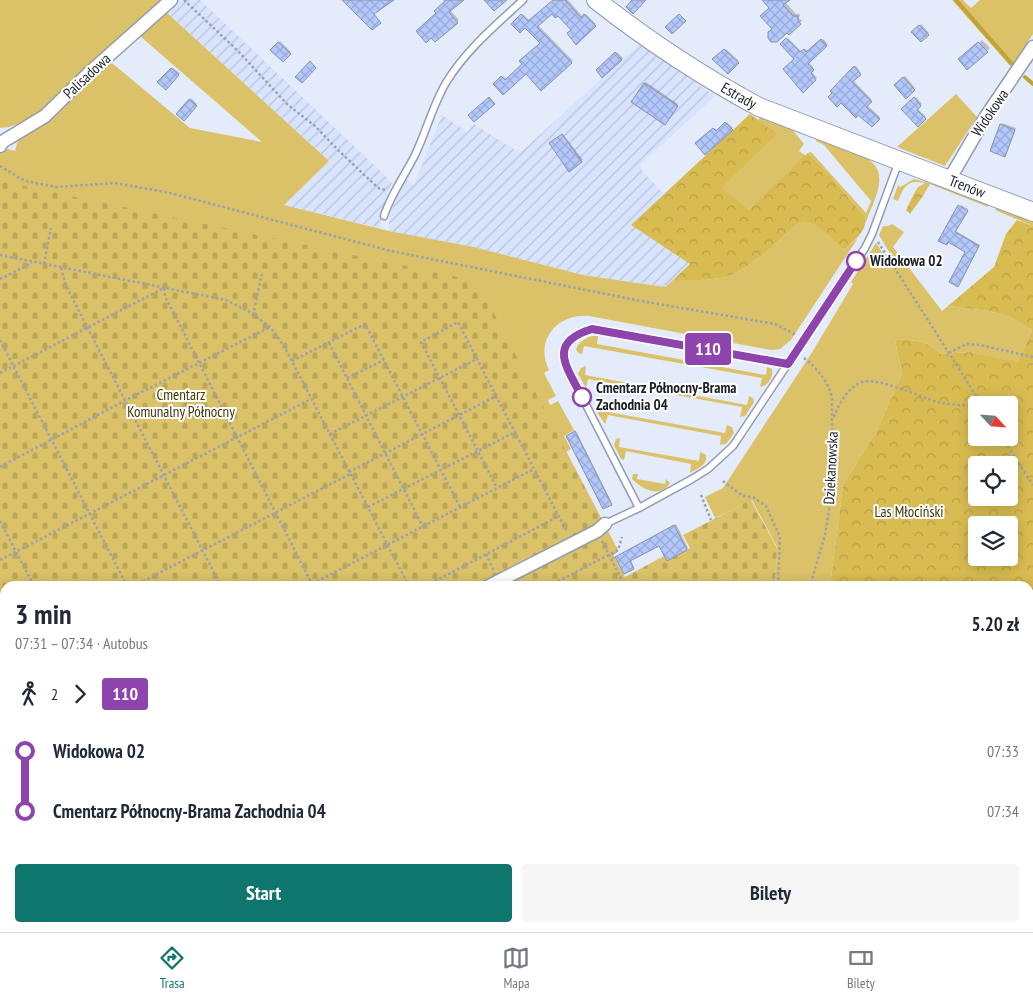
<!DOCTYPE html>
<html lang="pl">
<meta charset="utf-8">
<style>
body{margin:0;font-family:"PT Sans Narrow",sans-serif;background:#f6f6f7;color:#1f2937;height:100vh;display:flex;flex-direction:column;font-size:19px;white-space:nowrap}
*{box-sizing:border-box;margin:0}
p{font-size:16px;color:#747a83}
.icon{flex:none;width:28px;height:28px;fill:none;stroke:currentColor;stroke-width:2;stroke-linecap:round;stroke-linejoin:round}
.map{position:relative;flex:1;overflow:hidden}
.drawer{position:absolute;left:0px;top:581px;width:1034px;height:351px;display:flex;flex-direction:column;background:#fff;border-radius:15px 15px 0 0;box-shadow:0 2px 12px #0003}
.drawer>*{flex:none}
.badge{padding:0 10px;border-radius:4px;font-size:18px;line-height:32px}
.needle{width:32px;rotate:116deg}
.controls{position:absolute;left:968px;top:396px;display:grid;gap:10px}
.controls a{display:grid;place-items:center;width:50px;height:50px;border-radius:5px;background:#fff;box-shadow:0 2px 12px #0003;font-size:25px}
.map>.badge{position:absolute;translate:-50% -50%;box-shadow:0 0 0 2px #fff}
.legs{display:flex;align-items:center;gap:8px;height:55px;padding:0 15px;font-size:16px}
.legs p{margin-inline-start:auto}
.head{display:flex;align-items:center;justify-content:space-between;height:85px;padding:0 15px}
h1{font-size:28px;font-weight:800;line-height:38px}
.primary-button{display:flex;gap:10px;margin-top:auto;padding:10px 15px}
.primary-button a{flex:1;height:58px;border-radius:5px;background:#0f766e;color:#fff;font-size:20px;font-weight:800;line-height:58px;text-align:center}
.primary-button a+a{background:#f6f6f7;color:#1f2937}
ul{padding:0 15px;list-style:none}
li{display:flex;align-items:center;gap:18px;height:60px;font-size:19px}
li i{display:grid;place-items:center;width:8px;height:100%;margin:0 6px;background:currentColor}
li i::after{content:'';width:12px;height:12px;margin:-6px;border:4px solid;border-radius:50%;background:#fff}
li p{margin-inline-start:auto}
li:first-child i{background:linear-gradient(#0000 50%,currentColor 0)}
li:last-child i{background:linear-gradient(currentColor 50%,#0000 0)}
.dock{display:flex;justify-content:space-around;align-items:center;height:70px;border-top:1px solid #e0e1e3;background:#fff;font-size:14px;color:#747a83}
.dock a{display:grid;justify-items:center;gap:2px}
.dock .active{color:#0f766e}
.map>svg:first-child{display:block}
.industrial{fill:url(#industrial-furrows)}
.green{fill:#dbc268}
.forest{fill:url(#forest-crowns);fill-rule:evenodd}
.cemetery{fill:url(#cemetery-stones)}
.shadow{fill:#0003}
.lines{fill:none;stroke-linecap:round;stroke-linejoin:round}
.stream{stroke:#bfa335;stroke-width:4}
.building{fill:url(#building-cross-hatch);stroke:#8892ab}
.lane-casing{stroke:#919bb3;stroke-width:9}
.street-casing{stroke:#919bb3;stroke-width:15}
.secondary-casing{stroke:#919bb3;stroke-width:20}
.path{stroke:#9ba1af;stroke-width:2.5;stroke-dasharray:2.5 2.5;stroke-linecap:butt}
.lane{stroke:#fff;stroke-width:6}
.street{stroke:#fff;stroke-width:12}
.secondary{stroke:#fff;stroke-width:18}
.line-1-casing{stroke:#fff;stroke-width:11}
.line-1{stroke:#8e44ad;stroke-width:8}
.stop-1-dot{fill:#fff;stroke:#8e44ad;stroke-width:2.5}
.labels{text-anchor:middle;stroke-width:4;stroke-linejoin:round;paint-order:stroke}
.street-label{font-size:15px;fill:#1b1f29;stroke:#fff}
.stop-label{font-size:15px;font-weight:bold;fill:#1b1f29;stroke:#fff;text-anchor:start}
.park-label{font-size:15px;fill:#423708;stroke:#fff}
</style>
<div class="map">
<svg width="1033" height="932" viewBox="0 0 1033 932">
<defs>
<pattern id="industrial-furrows" width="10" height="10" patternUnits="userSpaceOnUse" patternTransform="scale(1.25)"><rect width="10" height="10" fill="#d8e3fd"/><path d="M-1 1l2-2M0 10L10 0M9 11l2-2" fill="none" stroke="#b9c2d9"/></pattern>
<pattern id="forest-crowns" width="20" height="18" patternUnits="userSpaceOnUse" patternTransform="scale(1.25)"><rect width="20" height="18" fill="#d8bb51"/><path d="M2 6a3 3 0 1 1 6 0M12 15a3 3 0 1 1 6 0" fill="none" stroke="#b9a047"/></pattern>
<pattern id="cemetery-stones" width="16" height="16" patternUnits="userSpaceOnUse" patternTransform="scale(1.25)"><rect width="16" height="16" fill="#dbc268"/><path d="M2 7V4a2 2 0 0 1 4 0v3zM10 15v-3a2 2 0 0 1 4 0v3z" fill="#bba65a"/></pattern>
<pattern id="building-cross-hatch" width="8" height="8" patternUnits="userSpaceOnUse" patternTransform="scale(1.25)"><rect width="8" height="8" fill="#b2c7fb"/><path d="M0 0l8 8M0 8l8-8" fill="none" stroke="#98aad7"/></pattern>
</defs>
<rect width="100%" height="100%" fill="#e4ebfb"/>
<path class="industrial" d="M181,0h19l192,182 -10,28 -2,18 -96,-23 45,-44 -163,-149z
M639,44l76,52 -75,69 1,5 23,24 -33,31 60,39 -26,23 -81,-12 -110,-28 -85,-16v-12l8,-25 10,-14 7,5 28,-70 25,17 7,-8 46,29z"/>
<path class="green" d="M0,0h161l1,1 -128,117 -25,9 -9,1z
M952,0h11l8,8 9,-8h53v34l-22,33z
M166,12l163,149 -45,44 105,26 85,16 109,28 82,12 8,-7c17,0 43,1 58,-5 23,-9 50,-37 69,-53 21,0 30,14 44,28l14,-12 -67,102 -11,9 -9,1 -182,-34c-31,-3 -55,24 -40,54l-5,3 12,23 -8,4 2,5 8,-4 16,29 -10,6 7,13 -34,19 -537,-251v-70l15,4 2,-8 8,-11 72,-60 15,-9 78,65 72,14 -122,-106z
M956,94l21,23 -32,49 -48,-19z
M763,115l28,13 13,16 -5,7 7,5 -57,53 -29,-21 56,-54 -18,-14z
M816,138l53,18 -1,3c23,15 5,43 -2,63l-1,-5 -36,-43 -21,-21 3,-1 55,61 5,-12 -47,-56 -8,-4z
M914,179l19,5 1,-3 54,23v3l-58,-23 -7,12 -7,-6 2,-3 7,-4c-17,-4 -21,3 -27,18l-5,-2 5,-14 2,2z
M998,207l35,12v7l-38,-16z
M892,224l12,8 -11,15 49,64 6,-5 41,5 21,6 22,13 -14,34 -47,-12 -30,2c-11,-13 -29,-15 -46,-14l7,34 -26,58 -33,53 -13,101h-55l2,-39 -25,-47 -37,18 -10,-21 18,-9 88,-134 42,-70 -2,-2 25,-39 14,21 4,-4 -15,-25 4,-9h5z
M592,336h6l-1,8 169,31 1,-8 5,2c2,7 -4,17 -12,18l2,-9 -178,-32 -2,8 -4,-1 -2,-4c3,-7 9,-11 16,-13z
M586,366l-1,9 162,30 2,-9 4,2 1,4 -9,14 -5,1 2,-10 -154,-28 -2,9 -8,-14 3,-6z
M602,401l1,1 -1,9 123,22 2,-8 5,2 2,6 -8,11 -6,1 1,-9 -113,-21 -3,9 -8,-12 1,-8z
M620,438l-1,9 80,14 1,-9 6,3c2,10 -9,14 -16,18l1,-9 -65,-13 -2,9 -3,-1 -7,-14 2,-6z
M633,474h5l-1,5 28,5 1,-5 4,4c-11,16 -28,6 -38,-4z
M826,928h41l2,4h-40z"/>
<path class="forest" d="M750,114l27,20 -56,54 28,21 59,-56 21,21 36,43c3,14 -12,24 -21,33 -14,-13 -24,-28 -44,-28 -19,16 -46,44 -69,53 -15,6 -41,5 -58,5l17,-16 -59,-39z
M916,190l7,6 -13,18 -4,-4z
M1017,220l16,6v706h-164l-2,-4h162v-342h-199l13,-101 33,-53 26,-58 -7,-34c17,-1 35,1 46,14l30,-2 47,11 14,-33 -22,-13 -21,-6 -41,-5 46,-39 12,-33zM976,405h33v33h-33zM976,465h33v33h-33zM976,525h33v33h-33z
M752,928h74l3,4h-77z"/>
<path class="cemetery" d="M0,181l477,100 141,269 1,1 -6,4 12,22 39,-21 3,5 23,-13 -7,-13 68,-35 26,48 -2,38h-770v342h747v4h-752z"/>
<path class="shadow" d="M443,0h19l-12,10 9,10 -24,21 2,-28 8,-10z
M555,0h13l15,17 3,-3 10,10 -20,19 -3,-13 -15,-16 -6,-2 -14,13 35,36 -31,28 -16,-16 -32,11 9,-8 4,3 17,-15 17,-21 -16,-17 -13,-2 11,-10 7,7z
M767,0h21l-3,2 11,12h4l-1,4 3,3 -13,12 -15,-4 -4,-21z
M921,24l8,9 -8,8 -8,-9z
M788,38l14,14 4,-3 2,3 15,-13 5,5 -20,18 6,6 -3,3 6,7 -14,13 -8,-32 -13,-15z
M982,40l8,8 -22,20 -8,-8z
M280,41l11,11 -8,8 -11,-10z
M726,49l13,12 -11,11 -14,-13z
M617,52l6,6 -20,18 -5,-6z
M856,66l5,7 -8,7 19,20 -5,5 13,12 -8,9 -41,-35z
M173,68l7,5 -14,16 -7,-7z
M905,76l10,12 -9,9 -11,-12z
M646,82l32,22 -12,18 -33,-20z
M916,97l6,7 -5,4 9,9 -8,8 -15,-16z
M191,98l6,6 -13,15 -6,-5z
M727,122l6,6 -28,25 -8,-9 18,-16 3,3z
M1002,123l14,5 -10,26 -15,-4z
M563,134l20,26 -13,10 -19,-26z
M961,205l7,4 -12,22 24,14 -21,39 8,-33 -18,-10 -2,3 -7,-4z
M576,431l36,72 -1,1 -42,-69z
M676,524l12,24 -1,1 -27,-4 -29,15 3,7 -1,1 -15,-12z"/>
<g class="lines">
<path class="stream" d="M956,0l55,63
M1025,77l8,7"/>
</g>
<path class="building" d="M342,0h52l-20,14 7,9 -9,7z
M446,0h18l-15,12 9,11 -23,19 -4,-4 -5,5 -10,-12 20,-18 -2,-2z
M484,0h23l-13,11z
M553,0h12l16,18 3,-4 12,12 -20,19 -9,-12 4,-3 -13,-14 -3,2 -3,-4 -15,13 35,36 -31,28 -15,-17 -23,21 -10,-11 8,-8 4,4 17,-16 -3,-3 21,-18 -15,-15 -5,5 -9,-9 10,-10 7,7z
M632,0h14l-13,14 -7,-7z
M762,0h28l-7,5 10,11h5v5l3,3 -12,11 -2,-2 -10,9h-6l-3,-4v-6l4,-3 -12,-13 9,-8z
M679,14l7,7 -14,13 -7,-7z
M919,25l10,10 -8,7 -10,-10z
M786,38l14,14 4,-3 2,3 15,-13 6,7 -19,18 6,6 -3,3 5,7 -13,13 -20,-24 11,-10 -14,-15z
M278,42l13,12 -8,8 -13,-12z
M978,42l10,10 -21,18 -9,-11z
M724,49l15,14 -11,11 -16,-15z
M615,52l7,8 -20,18 -6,-8z
M310,61l6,7 -14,15 -7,-6z
M854,66l7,9 -9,7 20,20 -6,5 14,12 -8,8 -14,-12 -2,3 -15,-15 -4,4 -9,-10 4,-4 -2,-2z
M171,68l8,7 -13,15 -9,-8z
M903,77l12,13 -9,9 -12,-14z
M644,83l34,23 -13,19 -34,-23z
M489,97l6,7 -21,18 -6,-7z
M914,97l7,9 -4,4 9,9 -8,8 -17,-18z
M189,99l8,7 -13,15 -8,-7z
M725,122l8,8 -28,25 -10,-12 18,-15 3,3z
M1000,124l15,6 -10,27 -15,-6z
M562,134l20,28 -13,10 -20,-29z
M958,205l10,6 -13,21 24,14 -21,41 -9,-5 16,-30 -17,-10 -1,3 -9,-4z
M575,431l37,74 -9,4 -37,-73z
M674,525l13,25 -20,11 -8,-15 -29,15 4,8 -10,5 -9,-17z"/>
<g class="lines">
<defs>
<path id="lane" d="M384,216c7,-22 21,-41 31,-61 12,-25 18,-51 32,-74 20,-32 49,-56 76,-81
M788,364l-196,-35c-20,6 -33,15 -26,37l73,142 53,-29 16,-10 25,-23 132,-198 7,-14 27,-73
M605,524l34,-16"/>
<path id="street" d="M0,146l2,-4 43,-26 43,-42 83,-74
M949,180l36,-62 48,-71
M489,586l108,-55 8,-7
M0,840l5,-2"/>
<g id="secondary">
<path id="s1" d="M596,0c50,39 107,77 163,107l274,105"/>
</g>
</defs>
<use href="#lane" class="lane-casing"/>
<use href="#street" class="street-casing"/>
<use href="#secondary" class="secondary-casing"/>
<path class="path" d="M184,0l54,51 49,53 28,22 23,24 37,35 5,4 7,1
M0,166l25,15 32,6 58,-4 55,10 221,58 250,50 134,23 21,11
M878,242l104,163
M0,255l226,45 22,11 22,16 14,19 125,240
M44,264l7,-36
M61,268l5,18 155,300
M0,279l32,-16
M253,315l9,-41
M0,340l127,246
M329,343l94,184
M949,353l17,-9 14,1 53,12
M804,358c14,11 23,22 28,39v94l-7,44 -15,51
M292,361l73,-37 95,183
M0,373l164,-85 1,8 147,288
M347,378l37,-18
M496,396l-38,-74 -37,20 76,146
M834,417c5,-13 13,-29 28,-35 16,-5 59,15 75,20 13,3 27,3 39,4
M330,434l147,-75
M1002,438l31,47
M0,467l126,-67 144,-73
M349,472l147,-76 71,136
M723,481l20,15 10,1 13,9 14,31 -2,49
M701,495l10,25
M368,507l147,-75
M0,521l34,65
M602,541l23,45
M486,554l8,17
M0,560l311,-161
M134,586l216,-112
M308,586l226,-117
M426,586l133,-70
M549,586l69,-36 4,-13
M0,628h5
M0,655l5,-3
M0,745l5,-2
M0,783l5,-2
M0,880l5,10
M1029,925l4,1
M24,928l3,4
M117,928l3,4
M210,928l3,4
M305,928l2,4
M398,928l2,4
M585,928l2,4
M678,928l2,4
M2,932l9,-4
M184,932l9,-4
M315,932l1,-4
M459,932l16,-4
M542,932l5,-4
M633,932l9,-4
M716,932v-4
M793,932v-4
M901,932v-4"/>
<use href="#lane" class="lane"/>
<use href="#street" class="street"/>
<use href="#secondary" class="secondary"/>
</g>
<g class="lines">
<defs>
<path id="line-1" d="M582,397c-15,-30 -36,-54 10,-68l196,35 68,-103"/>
</defs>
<use href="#line-1" class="line-1-casing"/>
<use href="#line-1" class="line-1"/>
</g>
<g class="stop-1-dot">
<circle cx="856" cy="261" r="9"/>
<circle cx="582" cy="397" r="9"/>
</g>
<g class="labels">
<g class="street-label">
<text transform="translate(87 76) rotate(-43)" y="5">Palisadowa</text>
<text dy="5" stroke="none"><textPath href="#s1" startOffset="172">Estrady</textPath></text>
<text transform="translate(990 113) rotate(-56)" y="5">Widokowa</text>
<text dy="5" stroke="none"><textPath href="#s1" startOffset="418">Trenów</textPath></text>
<text transform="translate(831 468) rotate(-87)" y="5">Dziekanowska</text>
</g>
<g class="stop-label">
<text x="870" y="266">Widokowa 02</text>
<text x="596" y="393">Cmentarz Północny-Brama<tspan x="596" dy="17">Zachodnia 04</tspan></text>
</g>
<g class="park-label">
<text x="181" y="400">Cmentarz<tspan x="181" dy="17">Komunalny Północny</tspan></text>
<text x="909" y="517">Las Młociński</text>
</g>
</g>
</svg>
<div class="controls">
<a><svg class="needle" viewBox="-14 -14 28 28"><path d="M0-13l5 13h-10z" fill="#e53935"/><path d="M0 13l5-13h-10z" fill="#747a83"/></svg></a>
<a><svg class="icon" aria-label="locate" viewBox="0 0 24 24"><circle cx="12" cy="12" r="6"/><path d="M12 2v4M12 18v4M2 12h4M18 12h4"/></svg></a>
<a><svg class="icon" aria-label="layers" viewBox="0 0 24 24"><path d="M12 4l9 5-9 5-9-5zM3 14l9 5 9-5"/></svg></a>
</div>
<b class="badge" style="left:708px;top:349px;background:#8e44ad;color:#fff">110</b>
<section class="drawer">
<div class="head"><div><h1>3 min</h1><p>07:31 – 07:34 · Autobus</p></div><b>5.20 zł</b></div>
<div class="legs"><svg class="icon" aria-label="walk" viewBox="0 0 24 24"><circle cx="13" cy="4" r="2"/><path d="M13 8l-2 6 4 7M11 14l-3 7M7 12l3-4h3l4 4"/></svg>2<svg class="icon" aria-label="forward" viewBox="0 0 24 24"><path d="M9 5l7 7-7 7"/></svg><b class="badge" style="background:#8e44ad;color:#fff">110</b></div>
<ul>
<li><i style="color:#8e44ad"></i><b>Widokowa 02</b><p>07:33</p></li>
<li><i style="color:#8e44ad"></i><b>Cmentarz Północny-Brama Zachodnia 04</b><p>07:34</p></li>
</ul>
<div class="primary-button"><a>Start</a><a>Bilety</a></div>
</section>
</div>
<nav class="dock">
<a class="active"><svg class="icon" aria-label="directions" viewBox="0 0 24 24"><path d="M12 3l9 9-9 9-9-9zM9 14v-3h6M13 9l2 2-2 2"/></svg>Trasa</a>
<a><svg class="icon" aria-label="map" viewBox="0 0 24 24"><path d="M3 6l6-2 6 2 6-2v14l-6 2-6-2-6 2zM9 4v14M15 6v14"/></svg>Mapa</a>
<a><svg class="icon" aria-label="tickets" viewBox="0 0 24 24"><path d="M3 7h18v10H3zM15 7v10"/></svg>Bilety</a>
</nav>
